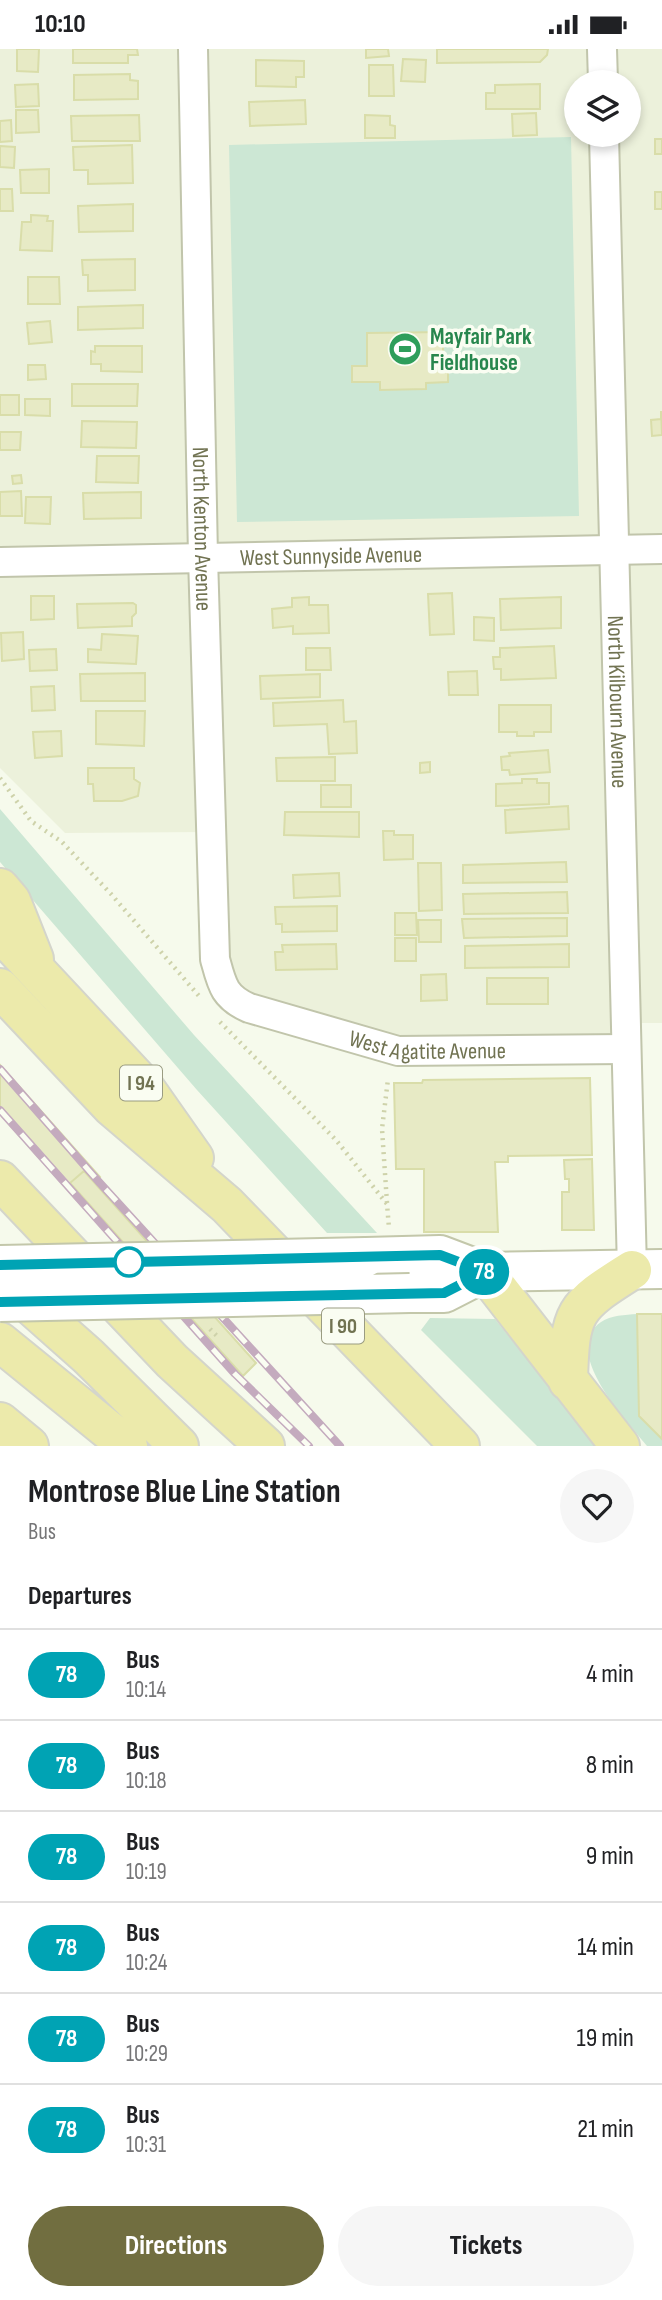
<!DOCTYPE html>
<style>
body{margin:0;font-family:"Sofia Sans Condensed",sans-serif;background:#f6f6f6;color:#202124;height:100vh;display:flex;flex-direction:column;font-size:26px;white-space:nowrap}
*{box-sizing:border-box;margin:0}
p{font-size:23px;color:#757577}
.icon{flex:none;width:38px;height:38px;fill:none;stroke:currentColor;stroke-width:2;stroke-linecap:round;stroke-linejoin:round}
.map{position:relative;height:1397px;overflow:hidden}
.details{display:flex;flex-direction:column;background:#fff;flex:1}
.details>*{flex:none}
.badge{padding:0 14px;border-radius:23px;font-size:24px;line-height:46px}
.tools{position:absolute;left:564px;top:21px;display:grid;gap:14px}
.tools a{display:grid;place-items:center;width:77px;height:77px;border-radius:50%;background:#fff;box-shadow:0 4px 10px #0003;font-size:35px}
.map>.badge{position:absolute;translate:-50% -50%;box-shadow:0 0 0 4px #fff}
h2{padding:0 28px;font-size:26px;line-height:63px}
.round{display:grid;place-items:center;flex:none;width:74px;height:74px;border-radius:37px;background:#f6f6f6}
.headline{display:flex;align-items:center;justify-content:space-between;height:119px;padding:0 28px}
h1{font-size:33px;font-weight:700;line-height:52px}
.primary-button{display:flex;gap:14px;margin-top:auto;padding:14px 28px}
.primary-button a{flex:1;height:80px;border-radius:42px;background:#716e40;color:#fff;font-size:28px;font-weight:700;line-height:80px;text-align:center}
.primary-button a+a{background:#f6f6f6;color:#202124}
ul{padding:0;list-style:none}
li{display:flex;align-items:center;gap:21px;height:91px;padding:0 28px;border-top:2px solid #e0e0e0}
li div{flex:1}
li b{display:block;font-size:26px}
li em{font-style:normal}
li .badge{min-width:77px;font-weight:700;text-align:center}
.status{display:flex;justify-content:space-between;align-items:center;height:49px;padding:0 35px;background:#fff;direction:ltr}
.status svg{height:19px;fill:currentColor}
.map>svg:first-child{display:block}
.residential{fill:#ecf1db;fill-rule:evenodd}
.green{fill:#cce7d4}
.building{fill:#e7eac5;stroke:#d9dda9;stroke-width:2}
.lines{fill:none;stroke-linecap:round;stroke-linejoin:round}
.minor-casing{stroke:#c1c5ab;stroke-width:32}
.secondary-casing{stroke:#c3c7aa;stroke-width:42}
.motorway-casing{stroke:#d4d5cb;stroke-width:42}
.path{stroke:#ced2aa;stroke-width:4.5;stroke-dasharray:2 5;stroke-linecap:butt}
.minor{stroke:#fff;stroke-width:28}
.secondary{stroke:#fff;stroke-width:38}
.motorway{stroke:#eceaab;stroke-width:38}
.rail-casing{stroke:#c4abbe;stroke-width:8}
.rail{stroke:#fafdf2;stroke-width:5;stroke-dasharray:16;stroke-linecap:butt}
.secondary-bridge-casing{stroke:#c3c7aa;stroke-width:42;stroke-linecap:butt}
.secondary-bridge{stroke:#fff;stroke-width:38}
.line-casing{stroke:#fff;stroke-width:16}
.line{stroke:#00a3b4;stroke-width:10}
.stop-dot{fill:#fff;stroke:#00a3b4;stroke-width:3.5}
.labels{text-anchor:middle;stroke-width:7;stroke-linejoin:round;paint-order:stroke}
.shield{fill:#fafdf2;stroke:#9a9c82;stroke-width:2}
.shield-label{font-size:21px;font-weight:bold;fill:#717352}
.leisure-label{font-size:23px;font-weight:bold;fill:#27864d;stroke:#fafdf2;text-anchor:start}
.street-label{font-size:23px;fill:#717352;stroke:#fafdf2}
</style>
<div class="status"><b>10:10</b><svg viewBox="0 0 49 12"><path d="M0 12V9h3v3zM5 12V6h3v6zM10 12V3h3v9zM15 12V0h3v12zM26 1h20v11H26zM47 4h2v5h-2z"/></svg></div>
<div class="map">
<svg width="662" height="1397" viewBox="0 0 662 1397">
<rect width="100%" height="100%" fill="#f6faec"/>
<path class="residential" d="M0,0h662v974h-33l1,23 -259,3 -136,-42 -29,-175 -141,1 -65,-65zM576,33h52v53h-52z"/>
<path class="green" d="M571,88l8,379 -342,6 -8,-377z
M0,760l194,226 183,198h-50l-130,-143 -197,-228z
M637,1265l2,102 23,23v7h-15c-19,-24 -88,-95 -46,-124 10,-7 24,-7 36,-8z
M430,1269l65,1 101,127h-59l-116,-116z"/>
<path class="building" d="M17,0h22l-1,23 -21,-1z
M73,0h64l1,6h-10v8h-55z
M366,0h22l1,7 -23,2z
M437,0h111l-1,6 -7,7 -103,1z
M403,10l23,1 -1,22 -24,-1z
M256,11l48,1v16h-8v10l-40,-1z
M369,16h24l1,31h-25z
M130,25v6l8,1v18l-64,1v-25z
M38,35l1,22 -23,1 -1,-22z
M540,35v25h-54v-16h9v-8z
M305,51l1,24 -56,2 -1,-24z
M16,61h22l1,22 -23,1z
M536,64l1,22 -24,1 -1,-22z
M139,66l1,26h-68l-1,-25z
M365,66l25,1v9l5,1v12h-30z
M11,71l1,21 -12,1v-21z
M655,90h7v15h-7z
M132,96l1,38 -45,1v-14h-14l-1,-23z
M0,97l15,1 -1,21 -14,-1z
M49,120v24h-28l-1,-23z
M0,140h12l1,22h-13z
M655,143h7v17h-7z
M133,155v27l-54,1 -1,-26z
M31,166l17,1 -1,5h6l-1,30 -32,-1 2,-28h9z
M135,210v31l-47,1v-16h-5l-1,-15z
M28,228h31l1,27h-32z
M143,256v23l-65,2v-23z
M50,272l2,21 -23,2 -2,-21z
M443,283v35h5v15l-22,1v6l-46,1v-8h-28v-16h15v-33z
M95,297h47v26l-41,-1v-7h-10v-13l4,1z
M28,316h17l1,14 -18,1z
M72,335h66l-1,22h-65z
M0,346h19v20h-19z
M25,350h25v17l-25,-1z
M661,362l1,24 -10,1 -1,-16 10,-1z
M82,372l55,1 -1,26 -55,-1z
M0,383h21l-1,18h-20z
M97,407h42l-1,27 -42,-1z
M21,426l1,8 -9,1 -1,-8z
M21,442l1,25h-22v-24z
M141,443v26l-57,1 -1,-26z
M26,448h25l-1,27 -25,-1z
M452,544l2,41 -24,1 -2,-41z
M31,547h23v23l-23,1z
M309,548v8h19l1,28 -36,1v-8l-20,2 -1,-19 20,-2v-9z
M561,548v31l-60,2 -1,-31z
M133,554l3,2v8l-4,4v9l-54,2 -1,-24z
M474,568l20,1v23l-20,-1z
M23,583l1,27 -22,2 -1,-28z
M102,585l36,2 -2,28 -48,-2v-13l13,1z
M554,597l2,32 -55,2v-11h-7l-1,-12h7v-9z
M306,599h24l1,22h-25z
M56,600l1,21 -27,1 -1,-21z
M477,622l1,24h-29l-1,-23z
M145,624v28h-64l-1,-27z
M320,625v23l-59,2 -1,-23z
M54,637l1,24 -23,1 -1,-24z
M343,651l1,22 12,-1 1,32 -28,1 -2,-30 -53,2 -1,-23z
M499,656h52v27h-17v4h-17v-4h-18z
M96,662h49l-1,35 -48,-2z
M61,682l1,25 -27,2 -2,-26z
M548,701l2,22 -40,3 -1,-5h-7l-1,-13 9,-1 -1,-3z
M335,708v24h-58l-1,-23z
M430,713v10l-10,1v-10z
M88,719h46v11l6,4 -2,13 -16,5h-28l-1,-17h-5z
M522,730h15v4h12v21l-53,2v-22l26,-1z
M321,736h30v22h-30z
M568,757l1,23 -63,4 -1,-23z
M285,763h74v25l-75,-2z
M383,782h11v4h19v24l-29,1z
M566,813l1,20 -104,1v-18z
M418,814h23l1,47 -23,1z
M339,824l1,23 -46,2 -1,-23z
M567,843l1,21 -104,1 -1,-20z
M337,857v25l-55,1v-8h-6l-1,-17z
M395,864h21l1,22h-22z
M567,869v18l-103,2 -2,-19z
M418,871h23v22h-22z
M395,889h21v23h-21z
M336,895l1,25 -61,1 -1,-18h8l-1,-7z
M569,895v23l-104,1v-22z
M446,925l1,26 -26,1v-26z
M487,929h61v26h-61z
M0,1016l100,112 -5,6 -11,-12 -14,12 10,11 -4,5 -76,-85z
M590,1029l2,77 -84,1v6h-13l3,70h-74v-63h-28l-2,-86h28l1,-3z
M592,1110l2,71h-32v-38h7v-13h-4l-1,-19z
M84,1122l172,192 -13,13 -173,-193z
M637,1265h25v125l-23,-23z"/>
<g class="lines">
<defs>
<g id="minor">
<path id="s1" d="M193,0l10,508 12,402c7,26 9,38 34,49l149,43 228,-2"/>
<path d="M602,0l1,33"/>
<path id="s2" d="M604,86l28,1135"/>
<path id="s3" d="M0,513l662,-13"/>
</g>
<path id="secondary" d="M366,1208l74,-2 45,17 177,-3
M410,1244h34l41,-21"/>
<path id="motorway" d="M0,839l11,13 23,58
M0,883l142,152 52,74
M0,939l112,119 115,98 233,241
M0,1131l172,181 93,85
M485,1223l135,174
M9,1237l79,70 91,90
M0,1293l128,104
M568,1332c2,-70 5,-74 64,-111
M0,1373l29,24"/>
</defs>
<use href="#minor" class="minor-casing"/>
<use href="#secondary" class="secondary-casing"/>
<use href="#motorway" class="motorway-casing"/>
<path class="path" d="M0,729l31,43 31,21 49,52 88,102
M220,973l116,118 51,64 2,24
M387,1154l-5,-74 6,-50
M210,1280l8,8"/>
<use href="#minor" class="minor"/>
<use href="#secondary" class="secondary"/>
<use href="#motorway" class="motorway"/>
<defs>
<path id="rail" d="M0,1020l99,113 241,264
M0,1061l235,264 74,72"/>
</defs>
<use href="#rail" class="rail-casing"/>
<use href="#rail" class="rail"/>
<defs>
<path id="secondary-bridge" d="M0,1216l366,-8
M0,1253l410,-9"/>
</defs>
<use href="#secondary-bridge" class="secondary-bridge-casing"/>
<use href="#secondary-bridge" class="secondary-bridge"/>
</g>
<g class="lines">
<defs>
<path id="line" d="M0,1216l440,-10 45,17 -41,21 -444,9"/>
</defs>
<use href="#line" class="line-casing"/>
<use href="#line" class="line"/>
</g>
<defs>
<symbol id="stadium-disc" viewBox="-11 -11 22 22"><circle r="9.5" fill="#2e9e5b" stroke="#fafdf2"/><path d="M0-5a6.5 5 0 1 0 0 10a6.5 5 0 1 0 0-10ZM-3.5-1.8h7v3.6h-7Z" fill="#fff"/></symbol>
</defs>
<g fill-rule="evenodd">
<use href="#stadium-disc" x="386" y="281" width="38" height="38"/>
</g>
<circle class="stop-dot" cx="129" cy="1213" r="14"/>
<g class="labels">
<g class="shield">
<rect x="120" y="1016.5" width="42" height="35" rx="5"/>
<rect x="322" y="1259.5" width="42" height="35" rx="5"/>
</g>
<g class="shield-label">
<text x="141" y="1041">I 94</text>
<text x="343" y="1284">I 90</text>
</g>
<g class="leisure-label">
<text x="430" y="295">Mayfair Park<tspan x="430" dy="26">Fieldhouse</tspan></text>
</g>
<g class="street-label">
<text dy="8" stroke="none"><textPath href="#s1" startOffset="480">North Kenton Avenue</textPath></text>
<text dy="8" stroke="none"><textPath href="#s3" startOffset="331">West Sunnyside Avenue</textPath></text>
<text dy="8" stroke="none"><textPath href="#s2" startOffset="567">North Kilbourn Avenue</textPath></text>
<text dy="8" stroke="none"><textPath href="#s1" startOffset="1157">West Agatite Avenue</textPath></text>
</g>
</g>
</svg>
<div class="tools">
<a><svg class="icon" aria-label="layers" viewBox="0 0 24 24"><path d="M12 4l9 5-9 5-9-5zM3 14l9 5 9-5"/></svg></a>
</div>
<b class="badge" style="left:484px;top:1223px;background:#00a3b4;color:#fff">78</b>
</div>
<section class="details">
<div class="headline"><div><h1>Montrose Blue Line Station</h1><p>Bus</p></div><a class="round"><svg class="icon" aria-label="heart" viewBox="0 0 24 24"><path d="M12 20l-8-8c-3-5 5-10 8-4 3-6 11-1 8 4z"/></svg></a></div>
<h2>Departures</h2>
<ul>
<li><span class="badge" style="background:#00a3b4;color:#fff">78</span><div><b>Bus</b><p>10:14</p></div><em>4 min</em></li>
<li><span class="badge" style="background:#00a3b4;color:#fff">78</span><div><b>Bus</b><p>10:18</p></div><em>8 min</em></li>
<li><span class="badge" style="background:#00a3b4;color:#fff">78</span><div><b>Bus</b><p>10:19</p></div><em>9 min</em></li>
<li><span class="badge" style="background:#00a3b4;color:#fff">78</span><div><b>Bus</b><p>10:24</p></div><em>14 min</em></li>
<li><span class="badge" style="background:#00a3b4;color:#fff">78</span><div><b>Bus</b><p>10:29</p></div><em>19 min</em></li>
<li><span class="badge" style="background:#00a3b4;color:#fff">78</span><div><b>Bus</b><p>10:31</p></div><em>21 min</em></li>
</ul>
<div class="primary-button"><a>Directions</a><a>Tickets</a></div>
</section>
